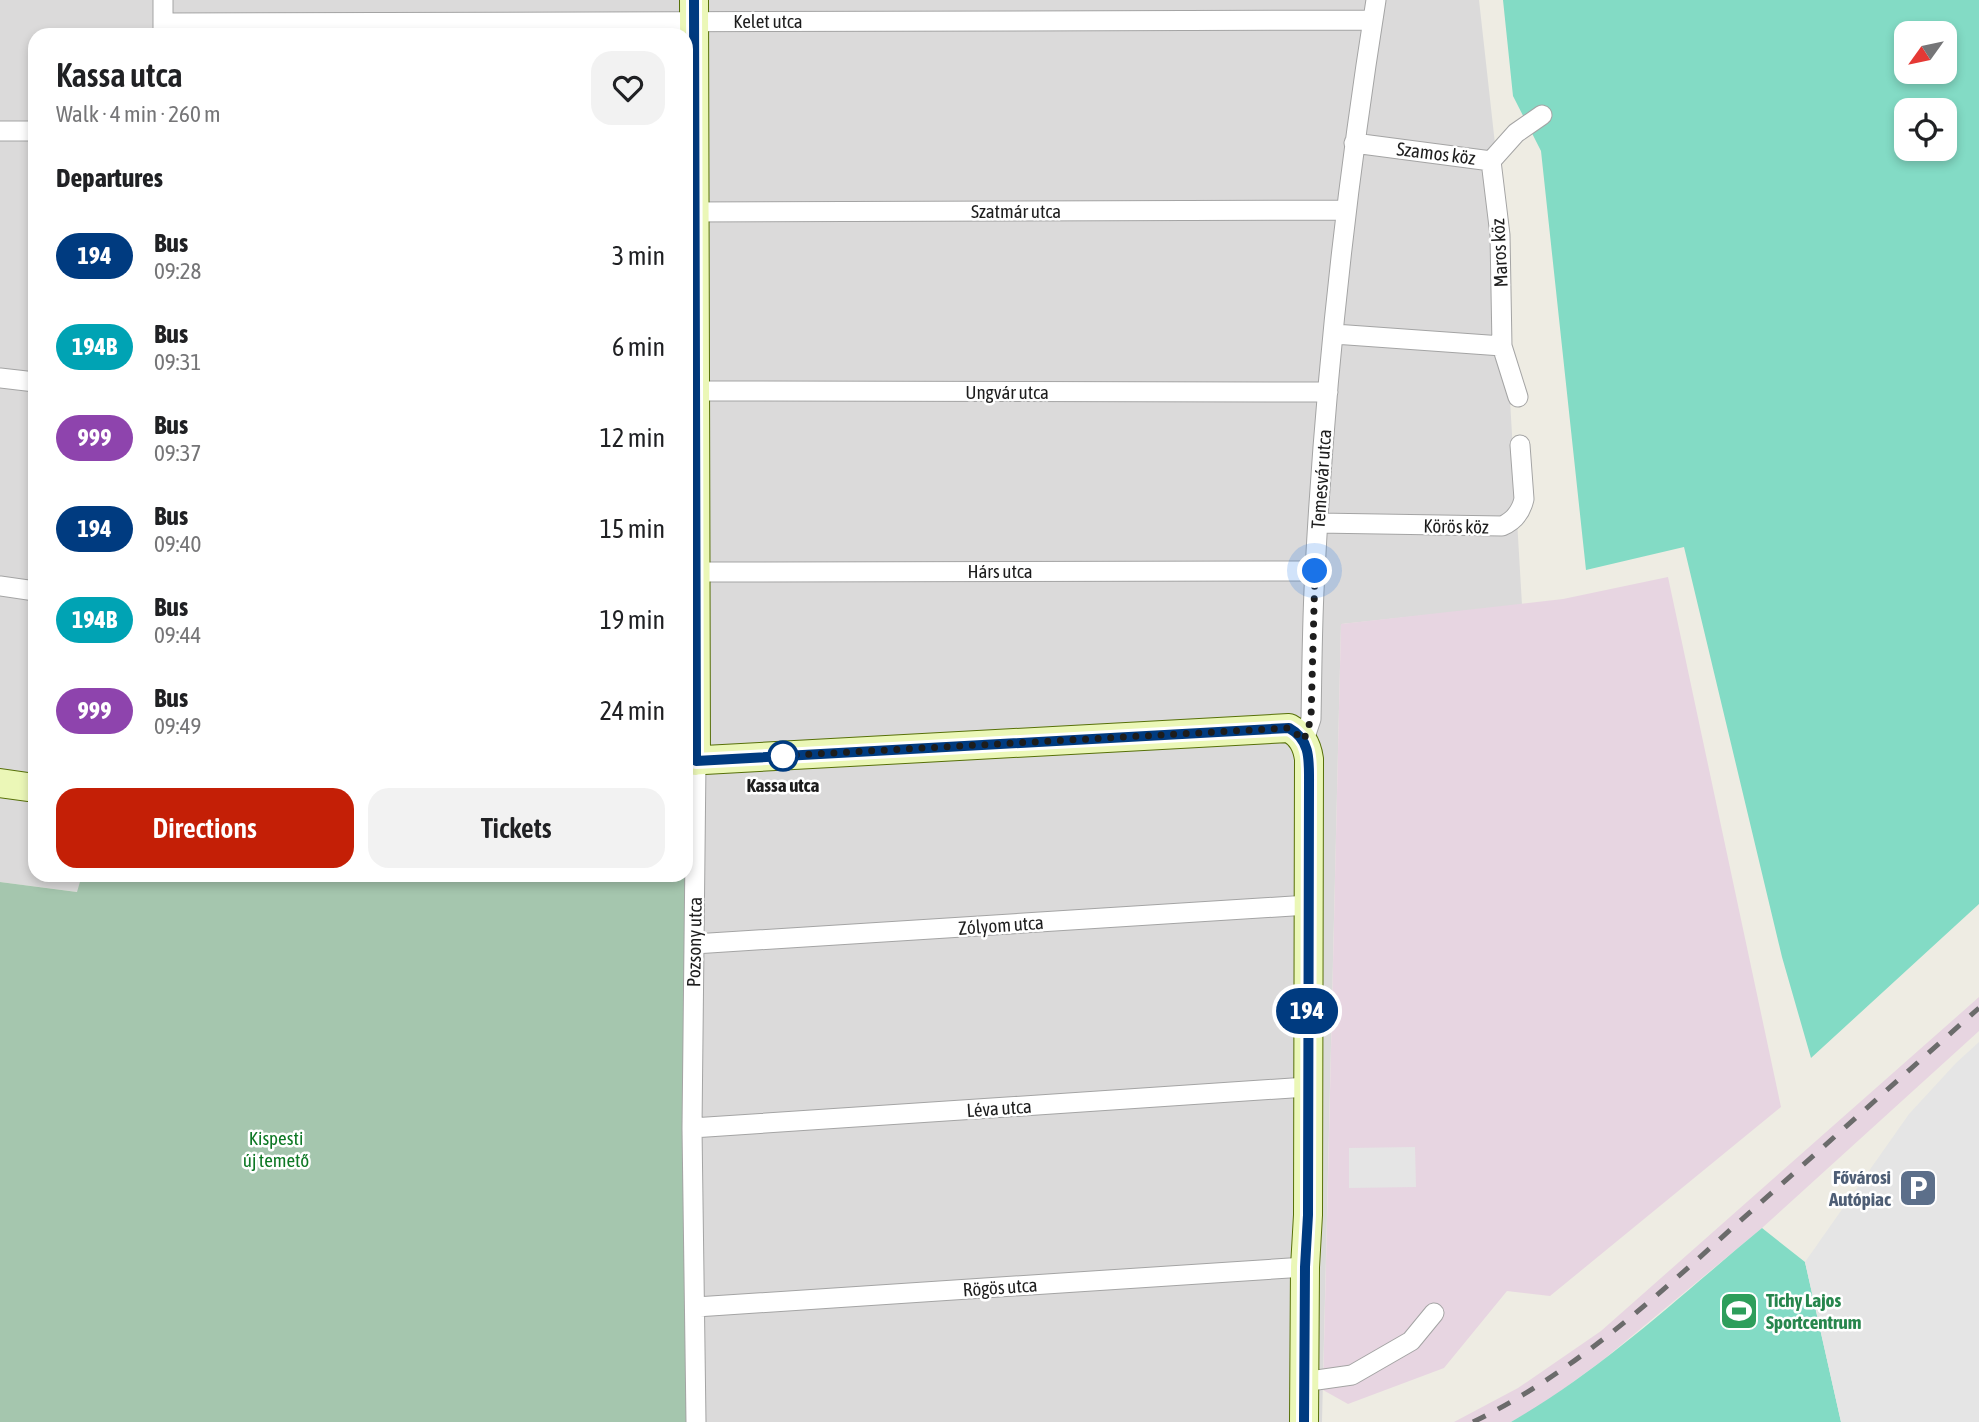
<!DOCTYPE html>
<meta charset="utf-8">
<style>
body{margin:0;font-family:"Asap Condensed",sans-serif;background:#f2f2f2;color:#202124;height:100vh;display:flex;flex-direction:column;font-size:26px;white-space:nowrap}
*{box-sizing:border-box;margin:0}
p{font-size:23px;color:#757577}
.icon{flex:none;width:38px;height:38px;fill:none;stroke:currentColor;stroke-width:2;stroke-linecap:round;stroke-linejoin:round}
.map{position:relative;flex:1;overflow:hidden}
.side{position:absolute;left:28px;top:28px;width:665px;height:854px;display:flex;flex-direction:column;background:#fff;border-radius:21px;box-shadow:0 4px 10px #0003}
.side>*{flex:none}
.badge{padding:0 14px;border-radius:23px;font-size:24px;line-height:46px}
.needle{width:46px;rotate:237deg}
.controls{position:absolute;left:1894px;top:21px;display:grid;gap:14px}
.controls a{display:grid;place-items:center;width:63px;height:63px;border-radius:14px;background:#fff;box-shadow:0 4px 10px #0003;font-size:35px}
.you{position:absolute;width:35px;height:35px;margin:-18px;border:5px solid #fff;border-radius:50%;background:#1a73e8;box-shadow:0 0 0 10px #1a73e833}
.map>.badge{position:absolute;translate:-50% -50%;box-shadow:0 0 0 4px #fff}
h2{padding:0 28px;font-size:26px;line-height:63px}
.round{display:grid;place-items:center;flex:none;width:74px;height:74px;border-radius:21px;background:#f2f2f2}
.summary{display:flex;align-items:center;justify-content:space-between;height:119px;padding:0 28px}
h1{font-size:33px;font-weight:600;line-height:52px}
.button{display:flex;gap:14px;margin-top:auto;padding:14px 28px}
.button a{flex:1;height:80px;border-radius:21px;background:#c41f06;color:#fff;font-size:28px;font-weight:600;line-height:80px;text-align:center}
.button a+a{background:#f2f2f2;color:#202124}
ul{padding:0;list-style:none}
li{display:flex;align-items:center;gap:21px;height:91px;padding:0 28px}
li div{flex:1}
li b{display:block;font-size:26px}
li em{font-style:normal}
li .badge{min-width:77px;font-weight:700;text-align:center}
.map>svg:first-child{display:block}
.residential{fill:#dbdada}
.industrial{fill:#e7d5e1}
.cemetery{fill:#a5c6ae}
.pitch{fill:#83dbc5;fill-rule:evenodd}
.parking{fill:#e5e5e5}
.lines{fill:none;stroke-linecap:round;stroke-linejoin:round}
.street-casing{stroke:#a4a4a4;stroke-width:21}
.secondary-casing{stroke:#577008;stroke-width:30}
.street{stroke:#fff;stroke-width:19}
.secondary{stroke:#ebf7b7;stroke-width:28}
.rail{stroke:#6b6b6b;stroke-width:5;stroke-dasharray:14 14;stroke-linecap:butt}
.line-casing{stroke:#fff;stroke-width:16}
.line{stroke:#003b80;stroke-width:10}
.walk{stroke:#1d1d1d;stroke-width:7;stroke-dasharray:0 12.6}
.stop-dot{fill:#fff;stroke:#003b80;stroke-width:3.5}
.labels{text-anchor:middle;stroke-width:5;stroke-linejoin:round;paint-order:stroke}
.street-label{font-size:19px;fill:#1d1d1d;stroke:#fff}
.stop-label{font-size:19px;font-weight:bold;fill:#1d1d1d;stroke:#fff}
.park-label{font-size:19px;fill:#0e7825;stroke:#fff}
.service-label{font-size:19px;font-weight:bold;fill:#4e5e75;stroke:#fff;text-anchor:end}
.leisure-label{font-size:19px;font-weight:bold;fill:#27864d;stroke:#fff;text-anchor:start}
</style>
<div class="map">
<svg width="1979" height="1422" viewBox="0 0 1979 1422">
<rect width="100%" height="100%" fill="#eeece3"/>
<path class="residential" d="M0,0h1479l16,144 27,461 -181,19 -19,798h-623l-11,-640h-2v-747h-651v840h47l-4,17 -78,-10z"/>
<path class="industrial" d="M1668,577l113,530 -231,189 -43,-5 -63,77 -96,36 -25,-14 18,-766 222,-25z
M1979,997v34l-217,197 -159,132 -60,44 -32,18h-57l64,-34 83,-57z"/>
<path class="cemetery" d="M686,782h2l11,640h-699v-540l77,10 5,-17h604z"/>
<path class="pitch" d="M1503,0h476v904l-168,154 -29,-101 -98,-410 -98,23 -45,-419 -28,-55zM1906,33h38v39h-38zM1906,110h38v39h-38z
M1762,1228l43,34 36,160h-330c92,-53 170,-127 251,-194z"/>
<path class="parking" d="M1979,1042v380h-138l-36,-160 104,-148 47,-51z
M1415,1147l1,40 -67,1v-40z"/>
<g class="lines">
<defs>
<path id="street" d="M163,0v34
M163,23l1209,-3
M0,131h35
M1354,143l137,18 25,-28 26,-18
M686,212l660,-2
M1334,334l168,12 -2,-111 -9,-74
M1502,346l16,51
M0,378l35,4
M686,391l642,1
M1318,523l184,3c12,-5 19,-14 22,-27l-4,-54
M686,572l629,-1
M0,586l35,5
M1304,740l7,-21c1,-49 1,-99 4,-148 10,-191 31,-382 61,-571
M696,761l-4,367 4,294
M694,944l614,-39
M692,1128l615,-41
M696,1307l609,-40
M1303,1382l49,-7 59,-34 23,-28"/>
<path id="secondary" d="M694,0l2,761
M686,761l603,-33c13,7 18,17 20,31l-1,456 -3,52 -1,155
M0,783l35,5"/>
</defs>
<use href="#street" class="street-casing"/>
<use href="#secondary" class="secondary-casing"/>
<use href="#street" class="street"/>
<use href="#secondary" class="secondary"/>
<path class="rail" d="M1473,1422c101,-49 184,-126 267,-201 80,-71 159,-142 239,-213"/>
</g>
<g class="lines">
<defs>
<path id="line" d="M694,0l2,761 593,-33c22,12 20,33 20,56l-1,431 -3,52 -1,155"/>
</defs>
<use href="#line" class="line-casing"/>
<use href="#line" class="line"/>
<path class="walk" d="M783,756h-6l512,-28 15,12 7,-21 4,-148"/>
</g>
<defs>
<symbol id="parking-square" viewBox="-11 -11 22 22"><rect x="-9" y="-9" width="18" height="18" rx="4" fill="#5c6f8a" stroke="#fff"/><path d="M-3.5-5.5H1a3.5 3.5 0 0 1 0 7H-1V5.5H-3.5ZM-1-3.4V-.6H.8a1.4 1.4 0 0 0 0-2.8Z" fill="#fff"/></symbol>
<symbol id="stadium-square" viewBox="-11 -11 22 22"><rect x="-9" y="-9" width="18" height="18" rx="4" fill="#2e9e5b" stroke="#fff"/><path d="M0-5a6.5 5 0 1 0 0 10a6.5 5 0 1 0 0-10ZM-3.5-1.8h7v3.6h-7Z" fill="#fff"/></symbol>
</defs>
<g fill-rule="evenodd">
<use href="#parking-square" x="1896" y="1166" width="44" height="44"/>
<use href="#stadium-square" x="1717" y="1289" width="44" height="44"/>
</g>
<circle class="stop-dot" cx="783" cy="756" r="14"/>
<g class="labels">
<g class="street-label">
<text x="768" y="28">Kelet utca</text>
<text transform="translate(1436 153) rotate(7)" y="7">Szamos köz</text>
<text x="1016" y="218">Szatmár utca</text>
<text transform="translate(1499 253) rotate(-93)" y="7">Maros köz</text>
<text x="1007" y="399">Ungvár utca</text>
<text transform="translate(1321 479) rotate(-86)" y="7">Temesvár utca</text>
<text transform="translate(1456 526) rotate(1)" y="7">Körös köz</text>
<text x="1000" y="578">Hárs utca</text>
<text transform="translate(1001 925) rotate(-4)" y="7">Zólyom utca</text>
<text transform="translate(694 942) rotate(-89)" y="7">Pozsony utca</text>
<text transform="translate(999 1108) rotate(-4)" y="7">Léva utca</text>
<text transform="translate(1000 1287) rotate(-4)" y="7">Rögös utca</text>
</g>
<g class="stop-label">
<text x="783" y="792">Kassa utca</text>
</g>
<g class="park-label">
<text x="276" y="1145">Kispesti<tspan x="276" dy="22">új temető</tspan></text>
</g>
<g class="service-label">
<text x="1891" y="1184">Fővárosi<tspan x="1891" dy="22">Autópiac</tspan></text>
</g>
<g class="leisure-label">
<text x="1766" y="1307">Tichy Lajos<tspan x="1766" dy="22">Sportcentrum</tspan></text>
</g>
</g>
</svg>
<div class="controls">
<a><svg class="needle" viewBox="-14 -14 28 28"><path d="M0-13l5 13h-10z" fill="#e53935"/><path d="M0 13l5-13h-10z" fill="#757577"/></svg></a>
<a><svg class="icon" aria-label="locate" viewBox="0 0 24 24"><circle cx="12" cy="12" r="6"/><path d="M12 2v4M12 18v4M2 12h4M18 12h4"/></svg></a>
</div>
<div class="you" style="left:1315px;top:571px"></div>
<b class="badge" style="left:1307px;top:1011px;background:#003b80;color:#fff">194</b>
<section class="side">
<div class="summary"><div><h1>Kassa utca</h1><p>Walk · 4 min · 260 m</p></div><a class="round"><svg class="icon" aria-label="heart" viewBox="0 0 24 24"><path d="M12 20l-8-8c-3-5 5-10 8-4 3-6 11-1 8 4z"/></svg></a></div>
<h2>Departures</h2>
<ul>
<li><span class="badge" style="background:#003b80;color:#fff">194</span><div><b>Bus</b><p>09:28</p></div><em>3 min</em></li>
<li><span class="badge" style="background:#00a3b4;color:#fff">194B</span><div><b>Bus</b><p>09:31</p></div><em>6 min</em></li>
<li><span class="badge" style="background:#8e44ad;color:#fff">999</span><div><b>Bus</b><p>09:37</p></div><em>12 min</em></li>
<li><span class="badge" style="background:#003b80;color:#fff">194</span><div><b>Bus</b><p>09:40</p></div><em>15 min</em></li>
<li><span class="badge" style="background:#00a3b4;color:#fff">194B</span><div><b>Bus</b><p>09:44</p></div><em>19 min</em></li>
<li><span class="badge" style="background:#8e44ad;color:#fff">999</span><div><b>Bus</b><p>09:49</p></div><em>24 min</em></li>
</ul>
<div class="button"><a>Directions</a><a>Tickets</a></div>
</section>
</div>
